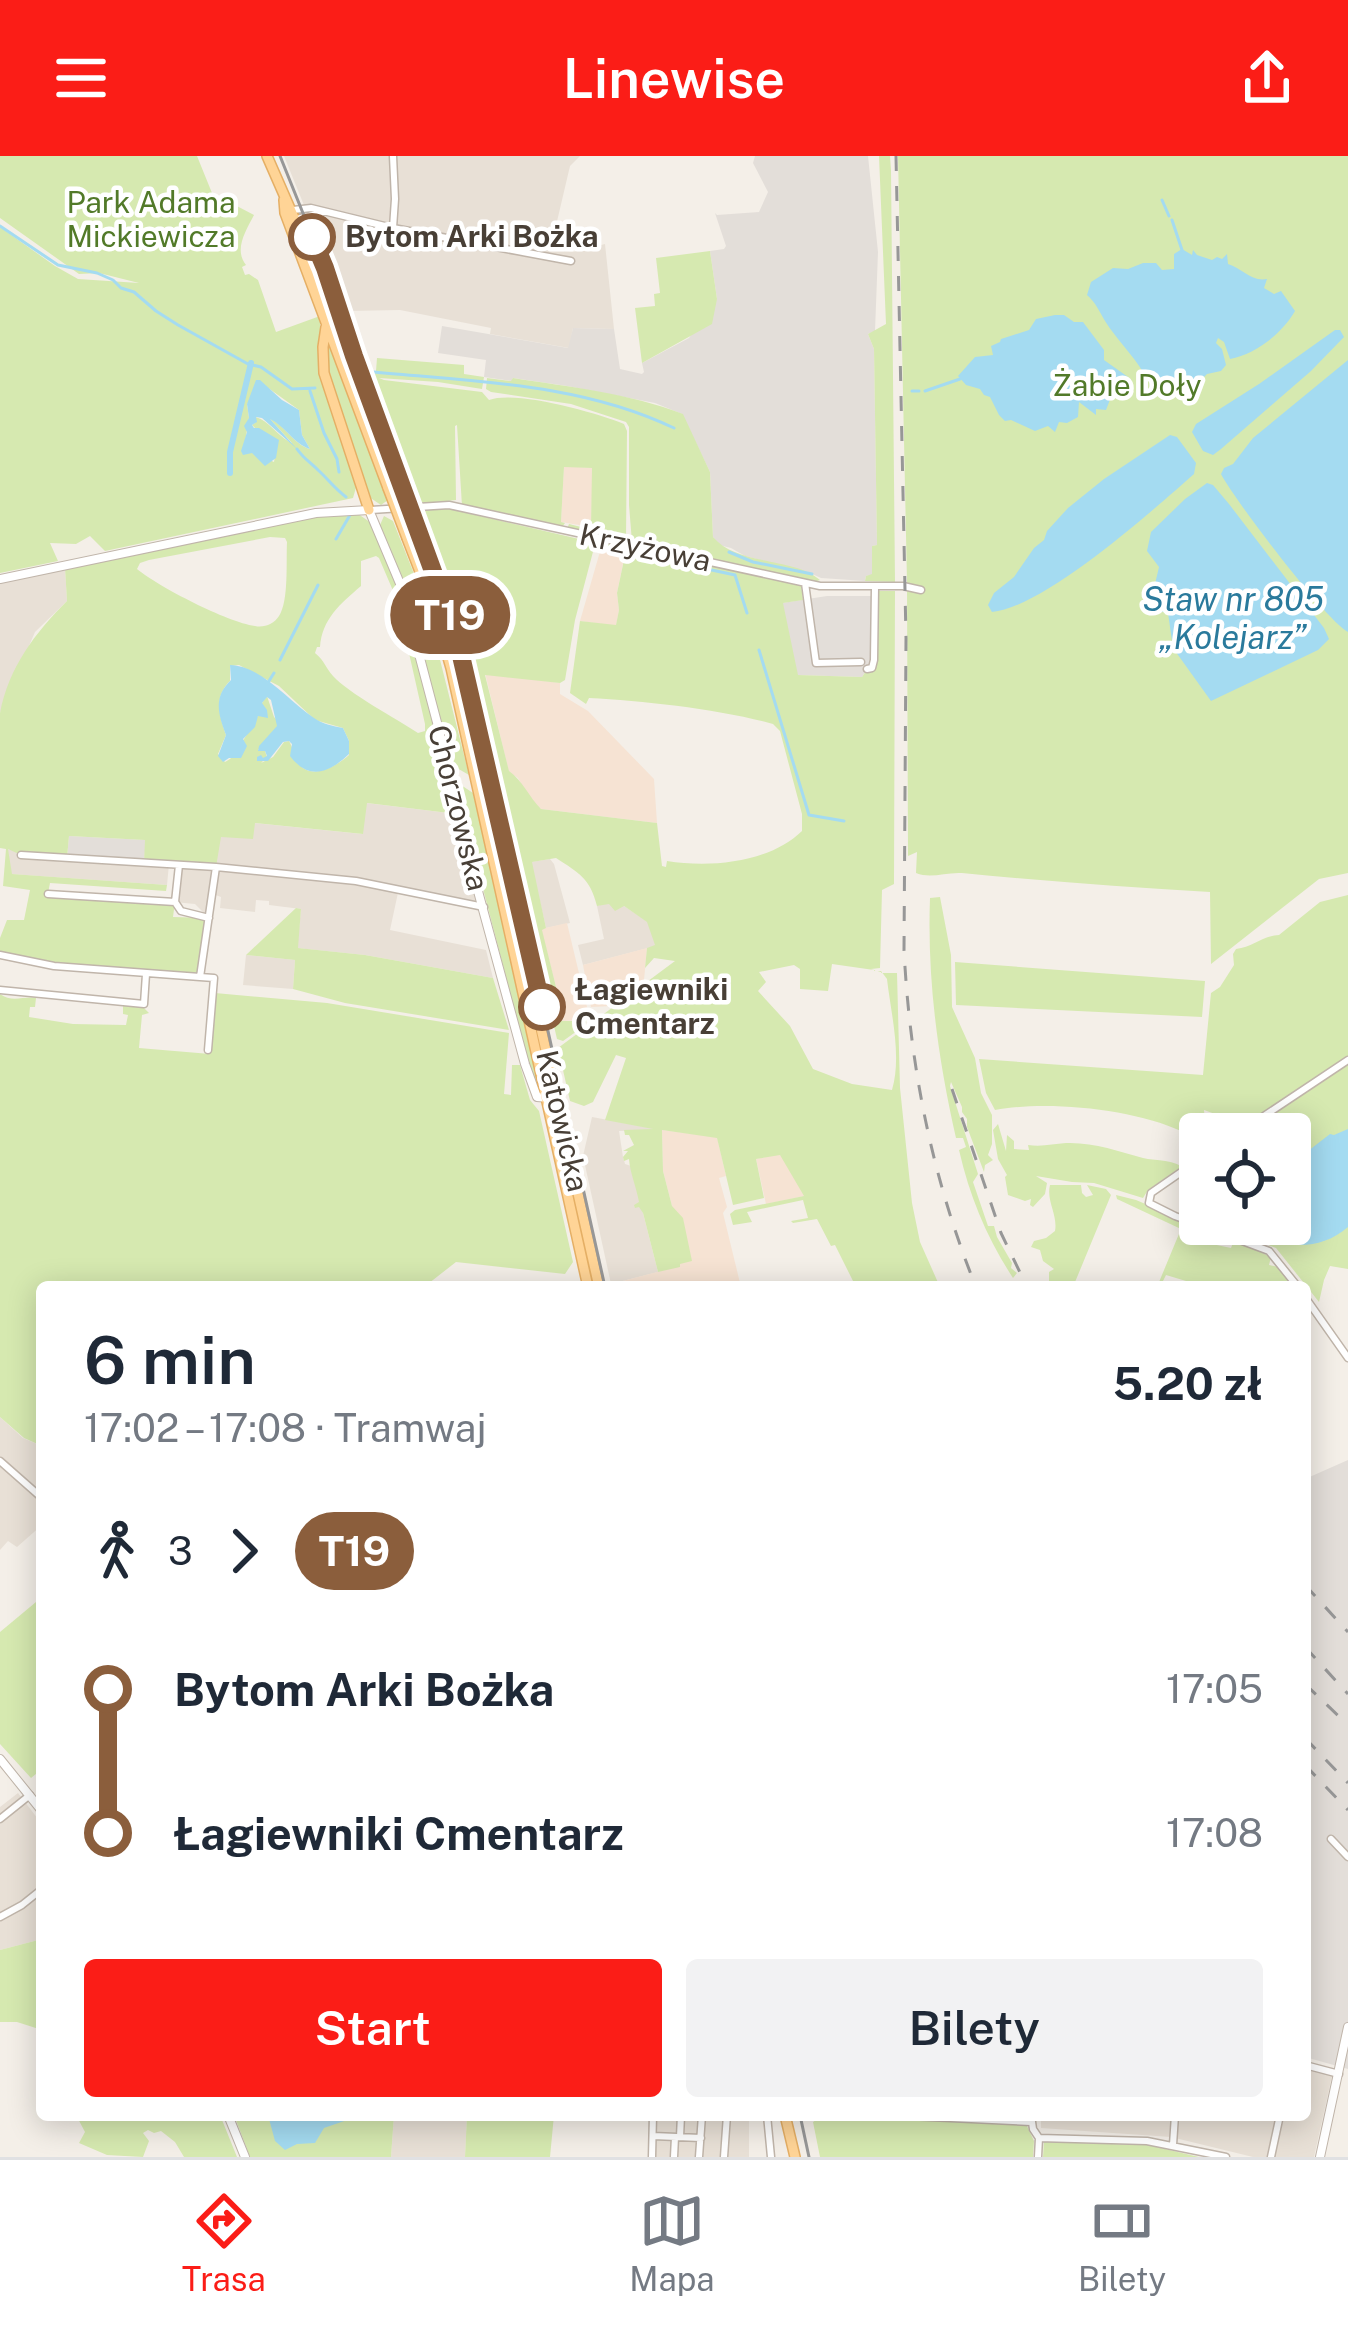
<!DOCTYPE html>
<html lang="pl">
<meta charset="utf-8">
<style>
body{margin:0;font-family:"Public Sans",sans-serif;background:#f2f2f3;color:#1f2937;height:100vh;display:flex;flex-direction:column;font-size:45px;white-space:nowrap}
*{box-sizing:border-box;margin:0}
p{font-size:39px;color:#747a83}
.icon{flex:none;width:66px;height:66px;fill:none;stroke:currentColor;stroke-width:2;stroke-linecap:round;stroke-linejoin:round}
.map{position:relative;flex:1;overflow:hidden}
.panel{position:absolute;left:36px;top:1125px;width:1275px;height:840px;display:flex;flex-direction:column;background:#fff;border-radius:12px;box-shadow:0 6px 30px #0003}
.panel>*{flex:none}
.badge{padding:0 24px;border-radius:39px;font-size:42px;line-height:78px}
.buttons{position:absolute;left:1179px;top:957px;display:grid;gap:24px}
.buttons a{display:grid;place-items:center;width:132px;height:132px;border-radius:12px;background:#fff;box-shadow:0 6px 30px #0003;font-size:60px}
.map>.badge{position:absolute;translate:-50% -50%;box-shadow:0 0 0 6px #fff}
.legs{display:flex;align-items:center;gap:18px;height:132px;padding:0 48px;font-size:39px}
.legs p{margin-inline-start:auto}
.head{display:flex;align-items:center;justify-content:space-between;height:204px;padding:0 48px}
h1{font-size:66px;font-weight:600;line-height:90px}
.action{display:flex;gap:24px;margin-top:auto;padding:24px 48px}
.action a{flex:1;height:138px;border-radius:12px;background:#fb1d17;color:#fff;font-size:48px;font-weight:600;line-height:138px;text-align:center}
.action a+a{background:#f2f2f3;color:#1f2937}
ul{padding:0 48px;list-style:none}
li{display:flex;align-items:center;gap:42px;height:144px;font-size:45px}
li i{display:grid;place-items:center;width:18px;height:100%;margin:0 15px;background:currentColor}
li i::after{content:'';width:30px;height:30px;margin:-15px;border:9px solid;border-radius:50%;background:#fff}
li p{margin-inline-start:auto}
li:first-child i{background:linear-gradient(#0000 50%,currentColor 0)}
li:last-child i{background:linear-gradient(currentColor 50%,#0000 0)}
header{display:flex;justify-content:space-between;align-items:center;height:156px;padding:0 48px;background:#fb1d17;color:#fff;font-size:54px;font-weight:600}
.dock{display:flex;justify-content:space-around;align-items:center;height:168px;border-top:3px solid #e0e1e3;background:#fff;font-size:33px;color:#747a83}
.dock a{display:grid;justify-items:center;gap:6px}
.dock .selected{color:#fb1d17}
.map>svg:first-child{display:block}
.residential{fill:#e8e0d6}
.commercial{fill:#f6e3d3}
.industrial{fill:#e3ded9}
.green{fill:#d6e9b0;fill-rule:evenodd}
.water{fill:#a4dbf1}
.lines{fill:none;stroke-linecap:round;stroke-linejoin:round}
.stream{stroke:#a4dbf1;stroke-width:3}
.canal{stroke:#a4dbf1;stroke-width:6}
.minor-casing{stroke:#c0b5aa;stroke-width:9}
.tertiary-casing{stroke:#c0b5aa;stroke-width:10}
.primary-casing{stroke:#e5af65;stroke-width:12}
.minor{stroke:#fff;stroke-width:6}
.tertiary{stroke:#fff;stroke-width:8}
.primary{stroke:#ffd496;stroke-width:9}
.tram{stroke:#979797;stroke-width:3}
.rail{stroke:#979797;stroke-width:3;stroke-dasharray:15 15;stroke-linecap:butt}
.primary-bridge-casing{stroke:#e5af65;stroke-width:12;stroke-linecap:butt}
.primary-bridge{stroke:#ffd496;stroke-width:9}
.line-1-casing{stroke:#fff;stroke-width:27}
.line-1{stroke:#8b5e3c;stroke-width:18}
.stop-1-dot{fill:#fff;stroke:#8b5e3c;stroke-width:6}
.labels{text-anchor:middle;stroke-width:9;stroke-linejoin:round;paint-order:stroke}
.park-label{font-size:30px;fill:#527a29;stroke:#fff}
.stop-label{font-size:30px;font-weight:bold;fill:#483f36;stroke:#fff;text-anchor:start}
.street-label{font-size:30px;fill:#483f36;stroke:#fff}
.water-label{font-size:33px;font-style:italic;fill:#2a7a9c;stroke:#fff}
</style>
<header><svg class="icon" aria-label="menu" viewBox="0 0 24 24"><path d="M4 6h16M4 12h16M4 18h16"/></svg>Linewise<svg class="icon" aria-label="share" viewBox="0 0 24 24"><path d="M12 15V3M7 8l5-5 5 5M5 13v7h14v-7"/></svg></header>
<div class="map">
<svg width="1348" height="2001" viewBox="0 0 1348 2001">
<rect width="100%" height="100%" fill="#f4efe8"/>
<path class="residential" d="M284,0h296l-10,10 -19,81 22,5 32,-8 9,85 -41,-1 -4,20 -79,-14 1,-6 -91,-18 -53,1z
M65,412l2,33 -32,31 -35,81v-131z
M366,647l91,11 27,93 -85,-19 -9,42 96,20 7,28 -128,-23 -68,-7 4,-39 -32,-4v-4l-13,-1 -1,12 -35,-4 1,-11 -8,-3 -4,24 -14,-14 -21,-2 5,-37 42,-28 33,-14 108,11z
M7,693l162,15 -2,21 -156,-11z
M550,703l4,5 16,59 -24,5 -15,-66z
M607,747l17,3 24,16 8,24 -73,19 -5,-20 26,-6 -7,-33z
M246,799l49,5 -2,29 -50,-4z
M592,961l70,13 -43,1 4,26 2,7 6,2 27,106 -47,12 -28,-128z
M0,1261l23,21 19,8v79l-25,22 -9,-6 -8,9z
M18,1637l20,26 4,-2v122l-42,11v-143z
M1305,1913l27,7 -18,81h-61l-82,-20 -130,-9v-13h264z
M394,1959h73l-2,42h-74z
M657,1959h92v42h-94z"/>
<path class="commercial" d="M564,310l29,2 -2,59 -30,-5z
M601,392l24,6 -8,39 2,17 -3,16 -36,-5z
M485,517l75,10v11l28,17 66,68 3,44 -116,-14 -13,-12 -10,-19 -9,-6z
M567,767l21,88 -1,9 -26,1 -7,-21 5,-2 -18,-69z
M647,792l-3,32 -32,26 -21,1 -8,-42z
M662,974l55,7 9,39 -7,2 8,29 -4,6 18,74h-129l-1,-3 69,-18 -8,-60 -9,-35z
M780,998l25,42 -39,8 -10,-45z"/>
<path class="industrial" d="M755,0h113l10,96 -3,79 -7,3 6,15 3,196 -5,1v29l-6,1 -1,5 -44,-3 -11,-5 -65,-17 -14,-8 -12,-3 -6,-8 -3,-65 -28,-58 -27,-11 -88,-17 -54,-8 -1,3 -28,-4 2,-17 -48,-7 4,-27 126,22 5,-20 41,1 6,40 22,5 2,-2 -2,-9 47,-25 28,-39 -7,-48 14,-2 2,-3 -11,-33 2,2 42,-3 9,-20 -15,-29z
M827,440h46v65l-11,16 -65,-2 -15,-72z
M69,680l77,4 -2,22 -77,-4z
M1348,1304v609l-43,-12v-578z"/>
<path class="green" d="M0,0h197l15,37 42,22c-9,17 -20,35 -8,50l-4,2 3,8 4,-1 9,6 18,52 44,-16v62l37,106 -4,14 -248,53 -15,-15 -14,8 -26,-1 8,18 -58,12v-346l55,39 23,13 61,4 -40,-10 -20,1 -79,-56zM264,229l35,25 3,25 8,14c-17,-5 -25,-24 -41,-31l23,25c-14,-6 -23,-23 -37,-26l1,5 -4,3 24,24 -2,13 -30,-14 5,-30 -2,-14z
M879,0h11l1,14 4,412 -30,-1 1,-5 6,-2v-28l5,-1 -3,-196 -6,-15 18,-10z
M898,0h450v717l-29,6 -108,85 -1,-72c-83,-5 -166,-11 -248,-19 -17,-1 -31,6 -46,0l1,-21 -9,4 -1,-274z
M710,95l7,48 -5,25 -70,39 -7,-55 20,-2 -1,-12 6,-1 -4,-35z
M327,184l61,160 -7,5 -12,-8c-17,-51 -42,-104 -42,-157z
M377,202l87,7v9l20,3 -2,12 -44,-7 -59,-4 5,2 98,12 7,8c26,-10 106,12 135,24l3,7 -1,108 -5,2 -54,-12 2,-5 12,3 10,-1 1,-58 -28,-1 -3,55 4,1 -3,4 -100,-21 -5,-81 -2,1 1,74 -38,4 -50,-130 8,-3z
M487,222l24,3 2,-3c56,9 116,15 170,36l27,58 3,65c24,29 82,20 107,43l-6,2 -182,-40 -3,-37v-78l-3,-5 -55,-18 -80,-12 -5,-3z
M432,352l18,1 142,33 2,6 -19,72 -10,60 -5,3 -75,-8 24,96c14,10 20,26 32,38l116,14 5,43 4,1 1,-6c43,7 102,2 135,-30v-17l-22,-83 -7,-7c-54,-15 -128,-23 -184,-26l-3,6 -16,-11 10,-72 36,4 3,-15 -2,-17 8,-38 -24,-7v-3l4,-2 196,42 2,15 -20,3 15,72 64,2 4,-6 10,-3 1,-77h18l-1,293 -12,6 -2,78 -9,1 13,4h13l3,115 12,115 8,39 20,45h-84l-21,-42 -4,1 -14,-27 -24,4 -2,-2 17,-3 -5,-18 -56,12 5,10 -19,3 -3,-11 5,-4 69,-14 -24,-41 -24,4 8,39 -31,7 -16,-67 -55,-8 1,41 9,35 11,12 9,43 -12,3v3l-22,5 -15,-59 -4,-6 -4,1 -1,-3 5,-3c-3,-16 -9,-29 -10,-43l-5,2 -1,-4 5,-6h-5l11,-6 -5,-10h-4l-1,-5 29,-1 -48,-9 21,-62 -10,-3 -23,47 -9,4 -14,-5 -12,-53 117,-87 -21,-3 -9,10 2,-20 8,-3 -8,-23 -23,-16 -9,5 -6,-7 -12,2c-7,-28 -18,-33 -41,-48l-24,4 14,66 -4,2 17,69 -5,1 3,10h3l1,11h15l7,-4 4,3 -3,6 -21,15 -6,-2 -95,-411 -42,-118zM832,808l49,7 6,8c4,35 15,77 5,111l-40,-6 -39,-15 -23,-43 -32,-35 8,-9 -7,-10 35,-7 6,4v20l28,2z
M351,353l23,16 27,61 56,228 -90,-11 -4,31 -108,-11 -2,16 -32,-2 -5,30 -72,-5 1,-22 -76,-4 -2,22 -46,-3 -13,-6 4,25 155,11 -1,6 -116,-8 -2,10 127,9 -2,15 36,1 -9,59 -146,-11 -54,-11v-17l7,-18h17l6,-30 -27,-4 3,-37 -6,-1v-135c9,-46 35,-80 67,-112l-2,-33zM270,381l15,1 2,4c-1,19 2,59 -8,74 -5,8 -15,12 -24,10 -28,-4 -96,-39 -118,-57l3,-6 9,-3zM376,400l3,2 18,42 28,124v7l-7,2c-21,-14 -70,-40 -85,-57 -8,-9 -8,-15 -18,-23l2,-6h3c2,-28 20,-43 41,-61v-25zM239,509l40,21 36,34 28,8 6,13v14c-10,9 -32,23 -46,13 -6,-5 -10,-20 -14,-27l-5,1 -11,15 -12,6 6,-6 -2,-6 -7,-1 19,-23v-7l-3,-3 -7,-21 -5,7c-3,15 -10,23 -18,36 -7,10 -6,16 -19,23l-7,-8 8,-19c-7,-20 -12,-39 4,-54v-15z
M384,360l9,5 33,83 43,171 -19,-11 -44,-178 -26,-61z
M455,625l18,12 68,294 -7,-6 -7,-23z
M1348,739v161l-114,77 -19,-19 -11,-4 1,12 7,-2 9,14h-21v20l-52,36 -5,8 -49,-15 -22,-1 -36,-6 11,7 -2,11 -12,13 -3,-2 1,-6 -6,2 -17,-6 -3,-18 2,-2 -9,-16 -5,-29 5,-6 8,27 1,-16 7,6v8l15,1 -1,-5c14,2 25,-1 38,-2 27,-1 52,8 77,15 13,3 25,1 38,8l3,-18 -3,-17c-47,-22 -134,-31 -186,-21l-9,-17 -7,-34 224,16 8,-82 9,-6 14,-22 -1,-11 3,-5c17,-2 26,-13 43,-14l41,-33z
M940,741l11,58 1,52 23,51 6,35 11,22v29l-4,11 5,5 -8,5 -1,7 -17,-45v-8l-5,-7v-5l-11,-25 -1,4 28,88 -5,8 15,44h6l3,11 15,26 -1,5 6,5 -4,5c-26,-40 -43,-80 -54,-128l7,-3 -3,-9h-7c-18,-80 -29,-158 -26,-240z
M296,752l5,1 -3,39 67,7 128,23 16,52 -164,-27 -52,-14 2,-29 -49,-5z
M955,806l250,19 -3,36 -246,-12z
M215,837l112,10 182,30 -5,61 7,1 1,-30h8l10,35 9,11 34,151 -8,12 -109,-12 -32,25h-382v159l-18,-8 -24,-21v-423c12,9 23,2 36,4l-1,9h-5l-1,10 44,7 53,1 2,-10 -5,-1v-9l20,2 6,6 -7,2 -3,33 71,6z
M1348,907v206l-18,-3 -6,14 -5,22 -43,-54 -61,-24h75v-90h-52z
M1050,1029h31l1,8 4,4 7,-2 -6,-10 19,4 5,6 -38,92h-12l-2,-6 -2,6h-8v-15l5,-3 -11,-8 -3,-11 -9,-3 3,-6 12,-3 9,-7c3,-16 -9,-30 -5,-46z
M1116,1039l20,5 78,33 -2,11 19,4 3,-8 37,17 -2,8 10,2 15,20h-88l-40,-12 -6,12h-3l24,-58 -64,-30z
M42,1441v172l-11,9 -31,-34v-112z
M42,1783v91l-25,-8h-17v-72z
M76,1959h144l17,42h-53l-9,-15 -14,-11 -7,2 -6,-3 -5,3 6,8 -6,16 -36,-2 -28,-12 6,-11z
M234,1959h160l-3,42h-141z
M467,1959h87l-4,42h-85z
M824,1959l202,9 8,17 -1,16h-213l-7,-35z
M1044,1986l104,3 51,12h-156z"/>
<path class="water" d="M1182,93l10,6 1,-5 4,5 15,5 5,-3 5,2 5,-5 1,10c14,4 23,18 39,15l-3,9 10,6 7,-3 14,20c-14,24 -40,43 -65,48l-6,-17 -6,-4 -2,5 6,6 4,16 -5,6 -14,3 -11,11 -43,2 -6,-14 -4,-1c-10,-17 -26,-32 -38,-51 -6,-10 -9,-18 -18,-26l4,-13 22,-14 15,1 15,-6h13l6,7 12,-1v-15z
M1055,159h9l10,7h9l21,28v10l24,17 5,15 -22,5 -5,13 -10,-1v6l-17,-13 -1,15 -11,6 -8,-1 -4,10 -7,-6 -13,5 -24,-11 -6,1 -6,-6 -9,-18 -6,-2 -4,-6 -14,-4 -8,-9 17,-19 18,-2 -2,-9 9,-4 1,-3 28,-9 7,-11z
M1335,174h5l4,7 -33,34 -90,78 -8,6 -10,-4 -11,-19 4,-8 63,-40z
M1348,204v272c-20,-9 -115,-134 -127,-158l3,-6 9,-4 20,-26z
M256,224h4l22,20 17,10 3,25 8,14c-16,-5 -25,-23 -40,-30l27,30 -35,-31 -6,-1 1,5 -5,3 2,3h5l20,12 -3,18 -11,8 -13,-13 -9,2 -2,-4 6,-19 -3,-6 5,-8 -2,-14z
M1170,279l7,2 19,26 -2,11c-42,37 -149,133 -202,138l-4,-7 6,-12 20,-16 20,-29 10,-8 3,-9 21,-23 36,-29z
M1207,327l6,2 16,19 95,124 5,11 -11,11 -107,51 -38,-53 -5,-35 -9,-2 -4,-7 4,-12 -4,-8 4,-17 -12,-16 4,-19 34,-33z
M230,509c32,1 58,36 84,53 8,6 19,8 29,10l6,13v13c-20,19 -40,27 -59,2l2,-12 -3,-3 -6,1 -15,19h-11v-4l4,-2 2,3 4,-2 -2,-5h-7l1,-5 18,-20 -6,-26 -4,-3 -5,6 5,7 1,8 -10,-2 -3,11 -12,12 4,7 -6,12h-12l-6,4 -5,-6 8,-21c-8,-21 -13,-38 5,-55z
M1348,973v98c-34,29 -72,18 -109,1v-4h51v-59l40,-31 4,1z
M268,1959h79l3,4 -26,9 -9,15 -18,1 -12,6 -10,-9z"/>
<g class="lines">
<path class="stream" d="M1162,44l7,16
M1172,64l10,30
M0,70l58,39 39,8 16,7 8,8 13,4 22,19 22,14 70,39 13,3 31,22 23,-1
M374,216c102,10 206,11 300,56
M310,235l14,42 13,26 2,13
M912,235h7
M925,235l35,-12
M297,293c7,10 13,13 21,21 10,9 16,18 28,27
M336,383l14,-24
M729,396l24,10 59,12
M632,397l103,22 12,38
M759,494l50,165 35,6
M280,504l38,-75
M269,525l5,-8"/>
<path class="canal" d="M230,317v-21l21,-89"/>
<defs>
<path id="minor" d="M293,54l18,-2 82,20 178,33
M293,64l28,-7
M393,72l2,-29 -2,-43
M371,354l78,-5 371,81h83l18,4
M805,427l11,80 45,-1
M867,513l5,-1 2,-8 1,-73
M21,699l195,12
M179,709l-4,37 6,9 28,7
M48,738l127,8
M0,799l54,11 146,11 16,-110 140,14 128,26
M200,821l14,1 -6,72
M0,834l144,14 2,-30
M1237,978l111,-74
M1200,1003l-49,34 -2,10 26,13 94,35 29,36
M1305,1141l43,61
M0,1305l42,37
M0,1663l30,-24
M1331,1683l17,18
M0,1761l22,-12 20,-16
M1305,1909l34,9
M767,1959l4,42
M888,1959l143,7
M1031,1959l2,14 6,9 108,3 79,16
M653,1980l48,2
M680,1981l1,-22
M1173,1989l2,-30
M652,2001l1,-42
M674,2001l1,-20
M699,2001l3,-42
M724,2001l3,-42
M1038,2001l1,-19
M1271,2001l9,-42"/>
<path id="tertiary" d="M0,423l316,-66 53,-3 32,76 38,144 18,84 68,250 12,33 12,1
M0,1603l42,52
M228,1959l17,42
M1320,2001l28,-130"/>
<path id="primary" d="M267,0l42,96 88,237
M284,44l1,13 103,275
M326,171l-3,20 1,26 45,137
M414,379l27,68 19,64 139,620
M407,382l26,67 18,63 137,619
M785,1959l10,42"/>
</defs>
<use href="#minor" class="minor-casing"/>
<use href="#tertiary" class="tertiary-casing"/>
<use href="#primary" class="primary-casing"/>
<use href="#minor" class="minor"/>
<use href="#tertiary" class="tertiary"/>
<use href="#primary" class="primary"/>
<path class="tram" d="M280,0l45,112 29,88 102,278 45,186 104,467
M800,1959l9,42"/>
<path class="rail" d="M896,0l10,482 -2,312c6,117 28,228 72,337
M952,933l49,144 26,54
M1305,1429l43,47
M1305,1491l43,47
M1305,1528l43,41
M1305,1582l43,45
M1305,1609l43,45"/>
<defs>
<path id="primary-bridge" d="M388,332l19,50
M397,333l17,46"/>
</defs>
<use href="#primary-bridge" class="primary-bridge-casing"/>
<use href="#primary-bridge" class="primary-bridge"/>
</g>
<g class="lines">
<defs>
<path id="line-1" d="M312,81l13,31 29,88 102,278 86,373"/>
</defs>
<use href="#line-1" class="line-1-casing"/>
<use href="#line-1" class="line-1"/>
</g>
<g class="stop-1-dot">
<circle cx="312" cy="81" r="21"/>
<circle cx="542" cy="851" r="21"/>
</g>
<g class="labels">
<g class="park-label">
<text x="151" y="57">Park Adama<tspan x="151" dy="34">Mickiewicza</tspan></text>
<text x="1127" y="240">Żabie Doły</text>
</g>
<g class="stop-label">
<text x="345" y="91">Bytom Arki Bożka</text>
<text x="575" y="844">Łagiewniki<tspan x="575" dy="34">Cmentarz</tspan></text>
</g>
<g class="street-label">
<text transform="translate(645 392) rotate(12)" y="10">Krzyżowa</text>
<text transform="translate(458 652) rotate(76)" y="10">Chorzowska</text>
<text transform="translate(562 965) rotate(77)" y="10">Katowicka</text>
</g>
<g class="water-label">
<text x="1233" y="455">Staw nr 805<tspan x="1233" dy="38">„Kolejarz”</tspan></text>
</g>
</g>
</svg>
<div class="buttons">
<a><svg class="icon" aria-label="locate" viewBox="0 0 24 24"><circle cx="12" cy="12" r="6"/><path d="M12 2v4M12 18v4M2 12h4M18 12h4"/></svg></a>
</div>
<b class="badge" style="left:450px;top:459px;background:#8b5e3c;color:#fff">T19</b>
<section class="panel">
<div class="head"><div><h1>6 min</h1><p>17:02 – 17:08 · Tramwaj</p></div><b>5.20 zł</b></div>
<div class="legs"><svg class="icon" aria-label="walk" viewBox="0 0 24 24"><circle cx="13" cy="4" r="2"/><path d="M13 8l-2 6 4 7M11 14l-3 7M7 12l3-4h3l4 4"/></svg>3<svg class="icon" aria-label="forward" viewBox="0 0 24 24"><path d="M9 5l7 7-7 7"/></svg><b class="badge" style="background:#8b5e3c;color:#fff">T19</b></div>
<ul>
<li><i style="color:#8b5e3c"></i><b>Bytom Arki Bożka</b><p>17:05</p></li>
<li><i style="color:#8b5e3c"></i><b>Łagiewniki Cmentarz</b><p>17:08</p></li>
</ul>
<div class="action"><a>Start</a><a>Bilety</a></div>
</section>
</div>
<nav class="dock">
<a class="selected"><svg class="icon" aria-label="directions" viewBox="0 0 24 24"><path d="M12 3l9 9-9 9-9-9zM9 14v-3h6M13 9l2 2-2 2"/></svg>Trasa</a>
<a><svg class="icon" aria-label="map" viewBox="0 0 24 24"><path d="M3 6l6-2 6 2 6-2v14l-6 2-6-2-6 2zM9 4v14M15 6v14"/></svg>Mapa</a>
<a><svg class="icon" aria-label="tickets" viewBox="0 0 24 24"><path d="M3 7h18v10H3zM15 7v10"/></svg>Bilety</a>
</nav>
